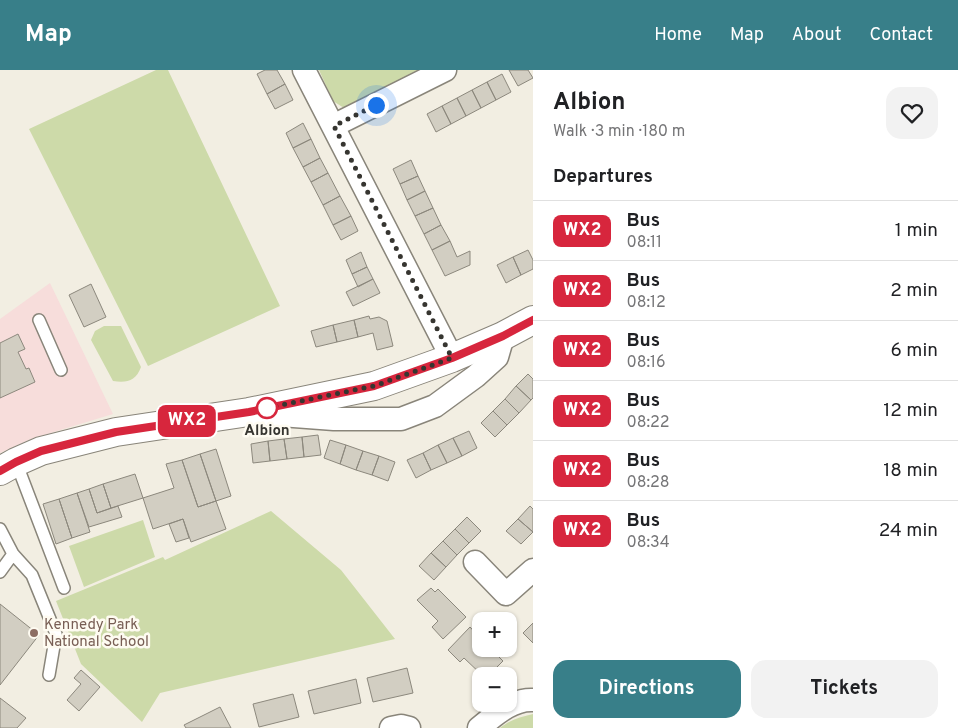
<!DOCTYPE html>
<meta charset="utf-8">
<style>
body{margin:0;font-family:Overpass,sans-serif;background:#f2f2f2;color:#202124;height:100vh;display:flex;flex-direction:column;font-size:19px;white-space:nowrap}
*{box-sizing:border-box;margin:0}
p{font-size:16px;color:#757577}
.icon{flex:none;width:28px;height:28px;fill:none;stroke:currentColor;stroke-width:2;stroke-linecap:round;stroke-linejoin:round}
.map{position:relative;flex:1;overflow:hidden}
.drawer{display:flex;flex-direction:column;background:#fff;width:425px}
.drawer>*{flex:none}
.badge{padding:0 10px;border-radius:8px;font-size:18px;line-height:32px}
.tools{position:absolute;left:472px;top:542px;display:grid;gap:10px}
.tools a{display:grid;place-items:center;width:45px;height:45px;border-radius:10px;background:#fff;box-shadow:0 1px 4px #0004;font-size:25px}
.you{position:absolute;width:25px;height:25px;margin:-12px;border:4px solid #fff;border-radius:50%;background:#1a73e8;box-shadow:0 0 0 8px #1a73e833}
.map>.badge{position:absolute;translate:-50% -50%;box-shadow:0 0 0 2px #fff}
h2{padding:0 20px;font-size:19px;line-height:45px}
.round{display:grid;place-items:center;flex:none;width:52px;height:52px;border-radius:15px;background:#f2f2f2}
.head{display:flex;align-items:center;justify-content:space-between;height:85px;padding:0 20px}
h1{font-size:24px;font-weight:700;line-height:38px}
.button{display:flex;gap:10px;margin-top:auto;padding:10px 20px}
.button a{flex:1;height:58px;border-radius:15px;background:#387f89;color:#fff;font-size:20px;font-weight:700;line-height:58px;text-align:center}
.button a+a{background:#f2f2f2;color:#202124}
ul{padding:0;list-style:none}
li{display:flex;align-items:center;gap:15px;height:60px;padding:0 20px;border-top:1px solid #e0e0e0}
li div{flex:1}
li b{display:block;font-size:19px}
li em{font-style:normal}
li .badge{min-width:55px;font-weight:700;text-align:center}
header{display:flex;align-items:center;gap:30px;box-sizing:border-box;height:70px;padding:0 25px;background:#387f89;color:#fff}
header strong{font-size:24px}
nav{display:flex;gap:28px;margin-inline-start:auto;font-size:18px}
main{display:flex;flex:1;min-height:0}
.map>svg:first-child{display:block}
.commercial{fill:#f7dddb}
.green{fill:#cddaa9}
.building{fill:#d2cec2;stroke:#8c887d}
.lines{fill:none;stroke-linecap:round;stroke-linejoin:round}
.service-casing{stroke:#89857a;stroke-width:14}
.minor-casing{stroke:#89857a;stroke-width:25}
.tertiary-casing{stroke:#89857a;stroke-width:30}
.service{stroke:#fff;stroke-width:11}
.minor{stroke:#fff;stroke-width:22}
.tertiary{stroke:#fff;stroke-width:28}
.line-casing{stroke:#fff;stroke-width:11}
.line{stroke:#d7263d;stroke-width:8}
.walk{stroke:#363530;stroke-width:5;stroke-dasharray:0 9}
.stop-dot{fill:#fff;stroke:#d7263d;stroke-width:2.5}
.education-dot{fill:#8d6e63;stroke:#fefbf1;stroke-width:2}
.labels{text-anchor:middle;stroke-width:5;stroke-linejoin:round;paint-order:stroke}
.stop-label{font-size:15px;font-weight:bold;fill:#363530;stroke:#fefbf1}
.education-label{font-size:15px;fill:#785e54;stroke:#fefbf1;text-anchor:start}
</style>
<header>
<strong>Map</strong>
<nav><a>Home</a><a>Map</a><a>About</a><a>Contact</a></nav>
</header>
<main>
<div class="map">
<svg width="533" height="658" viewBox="0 0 533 658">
<rect width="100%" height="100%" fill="#f2eee2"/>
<path class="commercial" d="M50,213l63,131 -82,25 -31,14v-134z"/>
<path class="green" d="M156,0h12l112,236 -132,60 -119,-237z
M319,0h102l-77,38 -11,-7z
M104,256h17l20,41c-5,14 -14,16 -28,14l-22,-41 4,-9z
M271,441l70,59 54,69 -235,54 -18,29 -61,-58 -25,-63 107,-44 2,3z
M143,450l12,37 -71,30 -15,-41z
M533,644v14h-33c10,-8 20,-11 33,-14z"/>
<path class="building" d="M265,0h12l8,14 -18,10 -10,-20z
M509,0h19l5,8 -15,8z
M502,4l9,18 -15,8 -9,-18z
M487,12l9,18 -15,8 -9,-18z
M285,14l8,16 -18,9 -8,-15z
M472,20l9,18 -15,8 -9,-18z
M457,28l9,18 -15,8 -9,-18z
M442,36l9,18 -15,8 -9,-18z
M303,53l8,16 -18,9 -7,-15z
M311,69l9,19 -17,9 -10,-19z
M320,88l8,15 -17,9 -8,-15z
M411,90l7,16 -18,8 -7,-15z
M328,103l12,23 -17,9 -12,-23z
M418,106l7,15 -18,9 -7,-16z
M425,121l8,17 -18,8 -8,-16z
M340,126l11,20 -18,9 -10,-20z
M433,138l8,17 -17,9 -9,-18z
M351,146l7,15 -17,9 -8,-15z
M441,155l9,16 -18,9 -8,-16z
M450,171l7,16 13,-6v14l-25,11 -13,-26z
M528,180l5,10v9l-12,6 -8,-18z
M361,182l6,15 -15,7 -6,-14z
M513,187l8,18 -15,8 -9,-18z
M367,197l6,12 -15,8 -6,-13z
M373,209l7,14 -27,13 -7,-14z
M91,214l15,33 -22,10 -15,-32z
M369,246l1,3 9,-2 8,4 6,25 -16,4 -4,-17 -15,4 -4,-17z
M354,250l4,17 -21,5 -4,-17z
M333,255l4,17 -21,5 -5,-16z
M18,264l7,15 -7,3 8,17 3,-1 6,14 -35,16v-55z
M528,304l5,5v19l-2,2 -15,-14z
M516,316l15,14 -12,13 -14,-14z
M505,329l14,14 -12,12 -14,-14z
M493,341l14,14 -12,12 -14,-14z
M469,361l8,17 -15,8 -9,-18z
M318,365l3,20 -17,2 -2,-20z
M302,367l2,20 -17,2 -3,-20z
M453,368l9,18 -15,7 -9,-18z
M284,369l3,20 -17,2 -2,-20z
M330,370l16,5 -6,19 -16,-6z
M268,371l2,20 -17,2 -2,-19z
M346,375l17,6 -7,19 -16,-6z
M438,375l9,18 -16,7 -8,-17z
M216,379l15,47 -15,5 -16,-47z
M363,381l16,5 -7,19 -16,-5z
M423,383l8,17 -15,8 -9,-18z
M200,384l16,47 -18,6 -16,-47z
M379,386l16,6 -7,19 -16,-6z
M182,390l16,47 18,-6 10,28 -35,13 -8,-23 -30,10 -10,-31 31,-10 -8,-24z
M135,404l8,24 -32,10 -8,-24z
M103,414l8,24 -14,5 -8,-24z
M89,419l8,24 21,-7 4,11 -33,10 -12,-34z
M77,423l13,39 -18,6 -13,-39z
M59,429l13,39 -16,6 -13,-40z
M530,436l3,3v23l-15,-13z
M467,447l14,14 -12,12 -14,-14z
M183,449l6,19 -13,4 -7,-18z
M518,449l15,13 -12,12 -15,-13z
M455,459l14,14 -12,12 -14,-14z
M443,471l14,14 -11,12 -15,-14z
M431,483l15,14 -12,13 -15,-14z
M431,518l4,4 3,-3 28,28 -23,22 -11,-12 6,-6 -21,-21z
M0,534l39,31 -39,50z
M533,553v20l-10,-10z
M470,557l11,12v10h10l12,12 -15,15h-5l-19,-18 -4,4 -12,-12z
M407,598l6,25 -40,9 -6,-24z
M81,600l19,17 -21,24 -12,-11 14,-16 -7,-6z
M356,609l5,24 -47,11 -6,-23z
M293,624l6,23 -40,10 -6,-23z
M0,628l26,20 -9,10h-17z
M220,637l11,21h-45l-2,-3z"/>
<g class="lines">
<defs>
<path id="service" d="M39,250l22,50
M16,392l48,126
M0,459l13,25 -13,18
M13,484l19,21 24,59 -7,41"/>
<path id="minor" d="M304,0l148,288
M333,56l112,-56
M267,344l67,5h67l34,-13 41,-30 21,-19 6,-21
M475,492l31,32 27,-24
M391,658l10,-2 8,2
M479,658c16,-13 33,-29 54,-28"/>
<path id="tertiary" d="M0,401l16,-9 25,-11 75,-19 133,-20 125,-26 78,-28 51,-22 30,-16"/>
</defs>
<use href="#service" class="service-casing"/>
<use href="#minor" class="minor-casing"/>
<use href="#tertiary" class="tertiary-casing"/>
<use href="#service" class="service"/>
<use href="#minor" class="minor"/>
<use href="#tertiary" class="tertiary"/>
</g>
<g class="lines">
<defs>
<path id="line" d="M0,401l16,-9 25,-11 75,-19 133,-20 125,-26 78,-28 51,-22 30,-16"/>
</defs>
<use href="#line" class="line-casing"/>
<use href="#line" class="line"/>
<path class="walk" d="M267,338l107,-22 78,-28 -118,-232 42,-21"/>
</g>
<circle class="stop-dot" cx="267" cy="338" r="10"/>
<circle class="education-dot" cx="34" cy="563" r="5"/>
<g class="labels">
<g class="stop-label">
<text x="267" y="365">Albion</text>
</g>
<g class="education-label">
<text x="44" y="559">Kennedy Park<tspan x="44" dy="17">National School</tspan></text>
</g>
</g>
</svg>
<div class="tools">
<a>+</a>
<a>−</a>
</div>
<div class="you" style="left:376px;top:35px"></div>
<b class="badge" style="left:187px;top:351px;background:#d7263d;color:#fff">WX2</b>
</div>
<section class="drawer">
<div class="head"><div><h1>Albion</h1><p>Walk · 3 min · 180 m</p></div><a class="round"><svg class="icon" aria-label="heart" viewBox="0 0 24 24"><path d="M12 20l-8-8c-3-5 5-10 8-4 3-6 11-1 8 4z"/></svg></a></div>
<h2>Departures</h2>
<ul>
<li><span class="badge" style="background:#d7263d;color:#fff">WX2</span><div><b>Bus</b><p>08:11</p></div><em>1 min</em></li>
<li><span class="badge" style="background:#d7263d;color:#fff">WX2</span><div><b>Bus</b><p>08:12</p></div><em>2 min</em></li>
<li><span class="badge" style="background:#d7263d;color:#fff">WX2</span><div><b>Bus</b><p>08:16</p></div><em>6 min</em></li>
<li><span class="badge" style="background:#d7263d;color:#fff">WX2</span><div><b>Bus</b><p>08:22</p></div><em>12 min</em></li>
<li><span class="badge" style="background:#d7263d;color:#fff">WX2</span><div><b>Bus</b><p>08:28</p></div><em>18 min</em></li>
<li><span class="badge" style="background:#d7263d;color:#fff">WX2</span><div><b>Bus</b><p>08:34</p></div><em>24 min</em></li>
</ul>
<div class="button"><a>Directions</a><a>Tickets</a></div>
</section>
</main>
